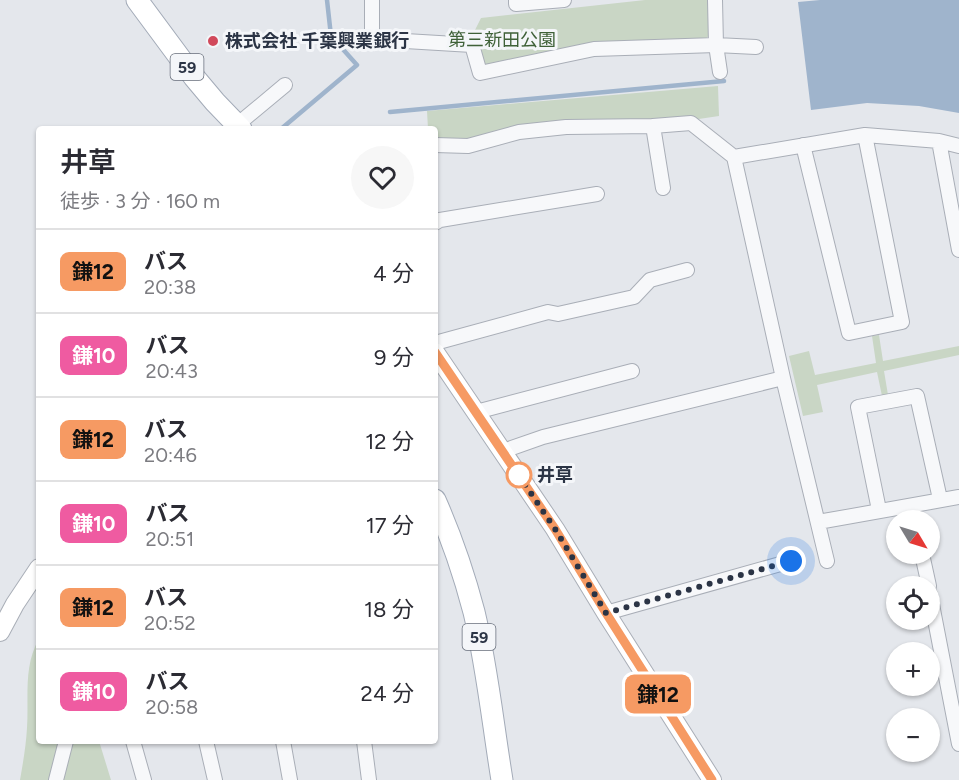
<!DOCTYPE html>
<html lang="ja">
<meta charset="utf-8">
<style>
body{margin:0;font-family:Figtree,"Noto Sans JP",sans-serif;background:#f7f7f7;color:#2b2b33;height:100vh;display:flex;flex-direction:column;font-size:22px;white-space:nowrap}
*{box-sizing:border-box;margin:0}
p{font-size:20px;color:#7c7c81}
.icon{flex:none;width:33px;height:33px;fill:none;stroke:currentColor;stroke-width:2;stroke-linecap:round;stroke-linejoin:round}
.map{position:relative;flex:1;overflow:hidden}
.drawer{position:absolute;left:36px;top:126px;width:402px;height:618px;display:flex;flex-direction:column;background:#fff;border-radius:6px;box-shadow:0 2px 4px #0004}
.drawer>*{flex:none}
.badge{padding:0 12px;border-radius:9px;font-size:21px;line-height:39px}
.needle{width:39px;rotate:128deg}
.fabs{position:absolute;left:886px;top:510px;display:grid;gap:12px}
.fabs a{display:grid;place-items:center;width:54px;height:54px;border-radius:50%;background:#fff;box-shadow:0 2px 4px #0004;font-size:30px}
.you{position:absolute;width:30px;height:30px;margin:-15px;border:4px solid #fff;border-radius:50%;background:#1a73e8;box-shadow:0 0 0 9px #1a73e833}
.map>.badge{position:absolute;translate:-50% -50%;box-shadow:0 0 0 3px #fff}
.round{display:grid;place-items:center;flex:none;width:63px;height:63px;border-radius:32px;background:#f7f7f7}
.head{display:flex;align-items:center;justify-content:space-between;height:102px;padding:0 24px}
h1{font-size:28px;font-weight:600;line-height:45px}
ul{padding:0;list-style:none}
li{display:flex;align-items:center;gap:18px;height:84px;padding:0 24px;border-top:2px solid #e1e1e2}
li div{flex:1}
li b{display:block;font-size:22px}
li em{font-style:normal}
li .badge{min-width:66px;font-weight:700;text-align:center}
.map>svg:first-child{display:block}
.green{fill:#c9d6c5}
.water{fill:#9fb4cc}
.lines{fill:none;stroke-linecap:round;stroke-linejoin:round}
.stream{stroke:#9fb4cc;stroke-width:4.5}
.street-casing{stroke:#a9aeb7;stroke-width:16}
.secondary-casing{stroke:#a9aeb7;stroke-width:20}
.primary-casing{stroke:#a3abb8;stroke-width:23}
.street{stroke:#f7f8fa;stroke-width:14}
.secondary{stroke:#fff;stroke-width:18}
.primary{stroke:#fff;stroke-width:21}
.line-casing{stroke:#fff;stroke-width:14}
.line{stroke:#f69a63;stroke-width:9}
.walk{stroke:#2b3445;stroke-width:6;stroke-dasharray:0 10.8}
.poi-dot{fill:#d1495b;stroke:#f4f6f9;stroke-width:2}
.stop-dot{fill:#fff;stroke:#f69a63;stroke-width:3}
.labels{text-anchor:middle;stroke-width:6;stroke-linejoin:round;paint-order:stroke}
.shield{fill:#f4f6f9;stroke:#676e7b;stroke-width:1.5}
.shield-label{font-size:16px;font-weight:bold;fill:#2b3445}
.park-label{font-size:18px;fill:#3f6138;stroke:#f4f6f9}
.poi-label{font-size:18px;font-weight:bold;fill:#2b3445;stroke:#f4f6f9;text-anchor:start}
.stop-label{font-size:18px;font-weight:bold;fill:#2b3445;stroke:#f4f6f9;text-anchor:start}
</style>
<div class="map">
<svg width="959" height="780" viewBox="0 0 959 780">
<rect width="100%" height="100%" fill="#e4e7ec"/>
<path class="green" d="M645,0h63l2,34 -5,6 -218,29 -4,-4 -8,-35 6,-12z
M718,86l1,30 -27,4 -200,18 -57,4v-13h-7l-1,-18z
M879,335l4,26 76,-15v9l-75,16 4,24 -6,1 -5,-24 -60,13 6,27 -20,4 -14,-60 20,-5 6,24 61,-12 -4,-27z
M39,639v102h24l-10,39h-33c3,-17 6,-35 7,-52 2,-30 -4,-62 12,-89z
M71,741h28l12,39h-50z"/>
<path class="water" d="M820,0h139v113l-40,-7 -52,-3 -56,7 -13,-108z"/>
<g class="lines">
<path class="stream" d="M390,112l334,-31
M281,129l76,-64 -26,-29 -4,-36"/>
<defs>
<path id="street" d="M372,0v39l100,6 8,28 114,-24 122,-4 40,2
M516,0v4l48,-4
M715,0l1,45 4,27
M237,125l48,-40
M653,126l10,62
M939,141l20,109
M435,145l33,1 51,-14 47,-5 87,-1 38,-3 43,34
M803,145l46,188 53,-11 -37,-187
M435,223l5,-3 157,-26
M435,343l113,-31 10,2 76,-17 16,-17 37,-10
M476,412l156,-41
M503,451l40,-14 240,-59
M879,510l-21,-103 59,-11 23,103
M818,522l141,-25
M922,554l7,32
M827,561l-44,-183 -49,-221 131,-22 74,6 20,5
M930,594l29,150
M606,613l185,-52
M133,741l11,39
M206,741l9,39
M283,741l7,39
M364,741l5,39
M56,780l10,-39"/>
<path id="secondary" d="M435,352l120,177 51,84 106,167
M0,632l15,-28 24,-36"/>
<path id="primary" d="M137,0l57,77 21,25 26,27
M435,500c16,36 29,74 39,112 13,54 19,113 28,168"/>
</defs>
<use href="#street" class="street-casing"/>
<use href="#secondary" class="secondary-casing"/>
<use href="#primary" class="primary-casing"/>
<use href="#street" class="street"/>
<use href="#secondary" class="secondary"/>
<use href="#primary" class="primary"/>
</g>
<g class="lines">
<defs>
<path id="line" d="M435,352l120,177 51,84 106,167"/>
</defs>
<use href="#line" class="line-casing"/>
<use href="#line" class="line"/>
<path class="walk" d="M519,475l-3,-4 39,58 51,84 185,-52"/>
</g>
<circle class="poi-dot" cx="213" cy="41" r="6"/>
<circle class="stop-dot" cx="519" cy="475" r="12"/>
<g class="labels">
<g class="shield">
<rect x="170.5" y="54" width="33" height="26" rx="4.5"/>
<rect x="462.5" y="624" width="33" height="26" rx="4.5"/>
</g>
<g class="shield-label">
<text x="187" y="73">59</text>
<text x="479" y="643">59</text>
</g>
<g class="park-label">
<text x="502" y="46">第三新田公園</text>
</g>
<g class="poi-label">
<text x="225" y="47">株式会社 千葉興業銀行</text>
</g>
<g class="stop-label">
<text x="537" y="481">井草</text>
</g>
</g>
</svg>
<div class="fabs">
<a><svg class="needle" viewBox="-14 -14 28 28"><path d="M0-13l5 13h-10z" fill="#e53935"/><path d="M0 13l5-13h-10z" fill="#7c7c81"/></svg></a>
<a><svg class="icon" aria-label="locate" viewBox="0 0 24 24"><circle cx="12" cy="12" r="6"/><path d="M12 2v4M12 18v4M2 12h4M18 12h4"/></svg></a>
<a>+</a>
<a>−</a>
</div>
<div class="you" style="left:791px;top:561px"></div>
<b class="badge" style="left:658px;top:694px;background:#f69a63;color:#111">鎌12</b>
<section class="drawer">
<div class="head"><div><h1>井草</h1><p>徒歩 · 3 分 · 160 m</p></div><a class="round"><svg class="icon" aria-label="heart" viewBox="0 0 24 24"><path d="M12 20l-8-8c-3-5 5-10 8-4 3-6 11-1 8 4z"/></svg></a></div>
<ul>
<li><span class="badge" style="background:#f69a63;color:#111">鎌12</span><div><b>バス</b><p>20:38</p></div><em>4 分</em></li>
<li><span class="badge" style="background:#ef5ba1;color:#fff">鎌10</span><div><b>バス</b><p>20:43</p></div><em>9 分</em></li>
<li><span class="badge" style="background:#f69a63;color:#111">鎌12</span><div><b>バス</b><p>20:46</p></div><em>12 分</em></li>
<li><span class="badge" style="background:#ef5ba1;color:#fff">鎌10</span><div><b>バス</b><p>20:51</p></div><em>17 分</em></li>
<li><span class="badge" style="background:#f69a63;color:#111">鎌12</span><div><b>バス</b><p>20:52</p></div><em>18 分</em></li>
<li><span class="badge" style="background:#ef5ba1;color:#fff">鎌10</span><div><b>バス</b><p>20:58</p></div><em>24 分</em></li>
</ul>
</section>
</div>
